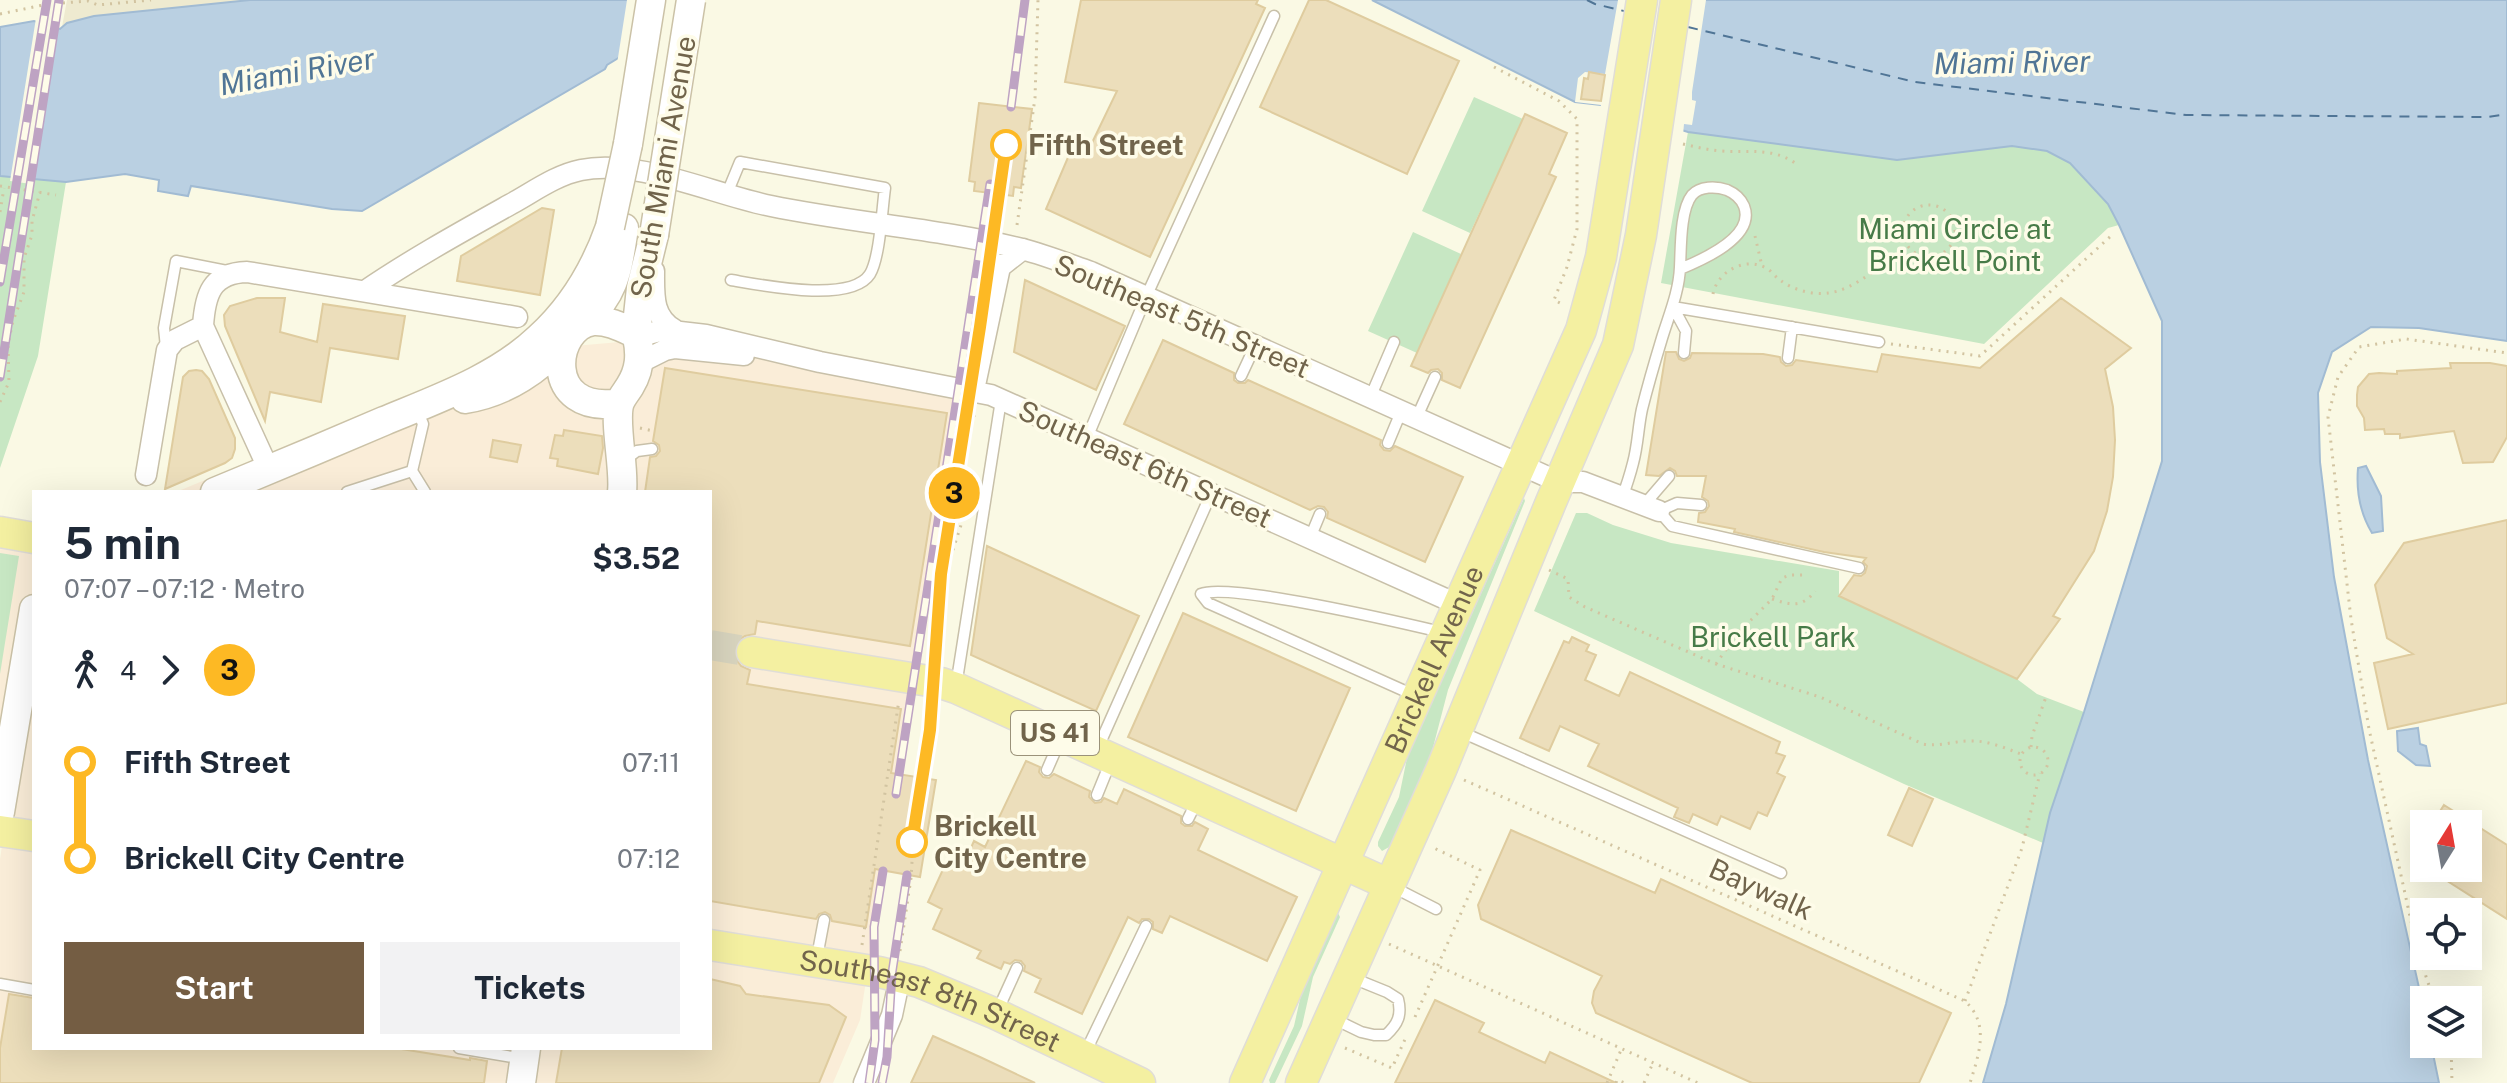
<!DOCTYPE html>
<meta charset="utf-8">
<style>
body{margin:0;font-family:"Public Sans",sans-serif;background:#f2f2f3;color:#1f2937;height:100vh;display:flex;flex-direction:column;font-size:30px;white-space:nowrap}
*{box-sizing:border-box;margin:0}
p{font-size:26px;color:#747a83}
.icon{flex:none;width:44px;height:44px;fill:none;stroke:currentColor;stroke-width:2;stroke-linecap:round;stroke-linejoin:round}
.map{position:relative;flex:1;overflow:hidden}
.side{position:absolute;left:32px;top:490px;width:680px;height:560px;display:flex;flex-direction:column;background:#fff;border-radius:0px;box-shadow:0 8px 32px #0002}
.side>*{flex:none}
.badge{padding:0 16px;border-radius:26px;font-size:28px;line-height:52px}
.needle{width:52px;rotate:11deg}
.tools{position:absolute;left:2410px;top:810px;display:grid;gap:16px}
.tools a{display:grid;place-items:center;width:72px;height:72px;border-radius:0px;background:#fff;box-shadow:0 8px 32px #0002;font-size:40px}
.map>.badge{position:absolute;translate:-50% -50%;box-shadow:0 0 0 4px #fff}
.legs{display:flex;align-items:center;gap:12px;height:88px;padding:0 32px;font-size:26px}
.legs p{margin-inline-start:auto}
.head{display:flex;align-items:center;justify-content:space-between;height:136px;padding:0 32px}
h1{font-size:44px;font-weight:700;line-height:60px}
.action{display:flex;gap:16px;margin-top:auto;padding:16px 32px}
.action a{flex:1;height:92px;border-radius:0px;background:#745d43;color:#fff;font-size:32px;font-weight:700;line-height:92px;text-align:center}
.action a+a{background:#f2f2f3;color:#1f2937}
ul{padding:0 32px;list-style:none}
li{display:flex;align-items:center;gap:28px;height:96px;font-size:30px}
li i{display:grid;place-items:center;width:12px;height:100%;margin:0 10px;background:currentColor}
li i::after{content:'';width:20px;height:20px;margin:-10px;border:6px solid;border-radius:50%;background:#fff}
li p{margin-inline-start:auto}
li:first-child i{background:linear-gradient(#0000 50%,currentColor 0)}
li:last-child i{background:linear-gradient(currentColor 50%,#0000 0)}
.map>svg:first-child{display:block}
.residential{fill:#eeead0}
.commercial{fill:#faedd8}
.green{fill:#c7e7c3}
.water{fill:#bad0e2;stroke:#a1bbd3;stroke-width:2}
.pier{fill:#faf9e4}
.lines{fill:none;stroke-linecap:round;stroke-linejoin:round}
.ferry{stroke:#507596;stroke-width:2;stroke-dasharray:10 8;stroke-linecap:butt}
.building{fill:#ecdebb;stroke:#dfcc9f;stroke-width:2}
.primary-tunnel{stroke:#d8d4be;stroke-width:30;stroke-dasharray:30 15;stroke-linecap:butt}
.service-casing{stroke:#c8c0a9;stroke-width:13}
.minor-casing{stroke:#c8c0a9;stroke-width:23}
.secondary-casing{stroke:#cbc2a7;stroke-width:31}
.primary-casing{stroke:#e0ddd7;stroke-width:33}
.path{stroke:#d2c4a1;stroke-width:3;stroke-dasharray:2 6;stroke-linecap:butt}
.service{stroke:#fff;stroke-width:10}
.minor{stroke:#fff;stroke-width:20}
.secondary{stroke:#fff;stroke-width:28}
.primary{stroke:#f4f0a1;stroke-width:30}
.rail-casing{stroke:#bea3c3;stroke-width:9}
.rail{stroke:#fefce9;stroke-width:6;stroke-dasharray:18;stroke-linecap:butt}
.secondary-bridge-casing{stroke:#cbc2a7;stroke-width:31;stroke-linecap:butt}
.secondary-bridge{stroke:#fff;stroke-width:28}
.line-1-casing{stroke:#fff;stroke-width:18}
.line-1{stroke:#fdb924;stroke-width:12}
.stop-1-dot{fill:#fff;stroke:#fdb924;stroke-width:4}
.labels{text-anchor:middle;stroke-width:7;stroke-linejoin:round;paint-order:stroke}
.shield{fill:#fefce9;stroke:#9b927a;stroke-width:2}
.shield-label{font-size:26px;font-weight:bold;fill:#71644b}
.stop-label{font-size:28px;font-weight:bold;fill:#71644b;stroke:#fefce9;text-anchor:start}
.street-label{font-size:28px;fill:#71644b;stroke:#fefce9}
.park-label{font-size:28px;fill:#477b48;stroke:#fefce9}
.water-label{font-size:30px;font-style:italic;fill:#507596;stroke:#fefce9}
</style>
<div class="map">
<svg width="2507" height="1083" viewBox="0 0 2507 1083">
<rect width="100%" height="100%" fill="#faf9e4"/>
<path class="residential" d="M67,0h183l-156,16 -27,7 -5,4z"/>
<path class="commercial" d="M677,337l279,52 -96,631 -27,63h-833v-224l8,-52 -8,-2v-289l34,6v526h676v-556h-534l341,-141z"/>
<path class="green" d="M1474,97l49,22 -53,114 -48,-22z
M1688,132l209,28 115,-14 25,2 10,3 23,12 38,41 11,21 -11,3 -124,116 -323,-61z
M0,176l66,6 -28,174 -38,112z
M1413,232l48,22 -44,99 -49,-22z
M1524,498l1,3 -77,189 -18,69 -39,87 -9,5 -4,-5v-4l21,-45 8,-39z
M1576,513h11l26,12 58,18 168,28v25l178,83 20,15 47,18 -34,101 -7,30 -139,-59 -370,-173z
M0,553l19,3 -19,118z
M1338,913l2,4 -27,60 -11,49 -27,57h-5l-1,-3 25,-54 11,-49 30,-63z"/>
<path class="water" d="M250,0h449l-61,46 -31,19 -2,4 -243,142 -30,-2 -141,-23 -3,10 -30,-5 1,-11 -34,-6 -59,8 -66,-6v-149l34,-6 26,8 7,-6 27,-7z
M1372,0h1135v341l-88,-13 -48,-1 -39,25 -14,41 2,69 14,115 34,183 56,250v34h7l8,39h-456l23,-79 44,-191 34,-101 78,-251v-140l-43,-96 -11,-21 -38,-41 -23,-12 -35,-5 -115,14 -209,-28 -87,-27 -26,-3z
M2366,466l15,30 2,35 -11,2c-12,-20 -16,-41 -14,-65z
M2418,728l2,16 6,2 4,20 -14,-1 -18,-14 -1,-20z"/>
<path class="pier" d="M627,0h76l-62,49 -24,15z
M1618,0h88l-14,92v8l4,1 -4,24 -8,-1 -1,11 -83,-26 1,-4 -26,-3 3,-24 7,-6 20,2z
M36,18l21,6 -26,160 -21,-3z"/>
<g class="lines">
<path class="ferry" d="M1587,0l8,4 33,8
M1688,27l227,55 271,33 301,2 20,-3"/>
</g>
<path class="building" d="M1081,0h177l-2,4 9,4 -115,249 -104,-48 29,-68 14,8 28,-58 -52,-9z
M1309,0h17l133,61 -52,113 -147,-67z
M1589,72l16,3 -4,26 -20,-2 3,-21 4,1z
M979,103l53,6 -11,79 -7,-1 -1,9 -39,-5 1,-9 -6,-1z
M1525,114l42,19 -18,41 7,3 -96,211 -18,-8v-7l-4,-4 -7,1 -3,3 -17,-7z
M542,208l12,2 -14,85 -83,-14 4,-25z
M1025,280l100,46 -29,64 -82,-38z
M257,298h28l-5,34 37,10 6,-38 82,12 -7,43 -68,-11 -9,54 -51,-10 -5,29 -40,-95 -1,-11 6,-9z
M2061,298l70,50 -26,21 8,38 2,33 -2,37 -6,34 -13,40 -41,65 7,3 -43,60 -178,-83 15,-21 7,1 4,-3 2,-7 -4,-4 3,-4 -42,-6 -90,-20 1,-3 -37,-7 1,-9 6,-1 4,-6 -1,-5 -6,-4 4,-21h-29l-2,-5 -5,-3 -11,8 -13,-1 20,-123h10l3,7 5,2 6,-3 2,-5 71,1 17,3 1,5 5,4 6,-1 4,-5 81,12 5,-18 98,14z
M1163,340l71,33v7l4,3h7l3,-3 133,60 -1,5 4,5 6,1 5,-5 68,31 -38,85 -98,-44 1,-6 -4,-5 -6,-1 -8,4 -186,-86z
M2450,363h40l17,3v71l-14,25 -30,1 -9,-32 -54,7v-4h-15l-1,-5 -19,1 -1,-12 -7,-12v-11l1,-8 11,-13 10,-1 18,1v-3l54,-3z
M665,368l282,45 -37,233 -153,-25 -2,13 -10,2 -6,4 -5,8 2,11 5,7 9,4 -3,14 154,25 -10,64 45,7 -16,97 -45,-8 -9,58 -34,-6 -2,-6 -5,-3 -6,2 -3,5 -106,-18v-409h-65l5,-35 6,-1 4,-5 -1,-6 -6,-4z
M196,370l6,1 7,8 26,59v11l-3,9 -7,5 -60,26 18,-112 6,-6z
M564,430l38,6 1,12 -5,26 -41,-8 1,-7 -8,-1 5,-23 8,1z
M493,440l28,5 -4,17 -27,-5z
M2507,520v183l-119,26 -14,-66 39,-9 -26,-16 -12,-53 29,-42z
M987,546l152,70 -43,95 -125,-56z
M1183,613l167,75 -54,123 -168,-74z
M1572,637l17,8 -3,6 10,4 -11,25 34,16 11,-24 150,70 -4,11 9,3 -8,17 8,4 -18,39 -9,-4 -8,17 -29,-13 -4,9 -24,-11 -4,9 -15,-6 4,-9 -90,-42 11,-22 -39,-18 -11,25 -29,-13 44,-97 5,2z
M1026,761l14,6 -1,5 4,5 6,1 5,-4 36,17 -1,6 6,6 6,-1 3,-4 13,6 7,-15 57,27v7l4,3h7l3,-4 13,7 -10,21 99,47 -30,64 -97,-45 -8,17 -9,-4v-7l-4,-3h-7l-3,4 -11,-6 -46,97 -47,-22 6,-13 -17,-8 1,-5 -4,-5 -6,-1 -5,4 -6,-2 -3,7 -24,-11 4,-7 -48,-22 9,-20 -14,-7 23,-50 15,7 8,-18 11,6z
M1909,788l24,11 -21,47 -24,-11z
M2444,805l63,40v74l-80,-51h41v-44h-36z
M1511,830l144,63 6,-14 290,134 -32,70h-167l-156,-70 -4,-10 2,-12 8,-15 -121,-57 -3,-14z
M710,979l30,7 6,8 83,11 17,12 -27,66h-263l6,-35h148z
M9,994l25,4v50h361l75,12v-2l17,3 -3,22h-484v-35z
M1435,1000l49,23 -5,9 66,31 5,-11 66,31h-221z
M933,1036l47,21 55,26h-124z"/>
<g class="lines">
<path class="primary-tunnel" d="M710,645l42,7"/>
<defs>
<path id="service" d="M726,196l14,-34 145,26c-3,21 -5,69 -15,86 -19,30 -109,11 -139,6
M1673,307l206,35
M1673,307l13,24 -2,22
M166,347l-2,-19 12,-67 56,11
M1788,358l4,-31
M1241,376l14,-30
M1370,398l24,-56
M417,410l6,14 -11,47 13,21
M1416,419l19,-42
M1087,438l59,-141 128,-281
M1388,443l13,-31
M626,459l11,-8 15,-2
M347,492l65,-21
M1622,498c4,-11 8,-23 11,-35 5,-18 5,-36 9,-54 6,-24 13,-48 20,-71 7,-23 17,-46 18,-71 1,-19 0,-57 12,-72 8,-9 24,-9 35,-5 7,3 14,9 17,16 12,31 -42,54 -64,63
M1644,505l25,-29
M1701,505l-24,-2 -18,8 13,15 187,42
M1310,538l10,-24
M956,686l45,-286
M1416,696l-208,-93 -7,-9c27,-12 202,29 240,38
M1459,731l322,142
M1097,750l114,-256
M1047,770l14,-32
M1097,795l13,-32
M1188,819l10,-20
M1391,886l45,23
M817,957l7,-37
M0,984l34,6
M997,1012l20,-44
M1332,1018l29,14 13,3h12c12,-11 16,-20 12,-36l-11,-7 -37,-15
M459,1048l65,11
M1086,1051l60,-125"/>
<path id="minor" d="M654,271c0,24 -2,46 21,59
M365,291c47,-32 96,-59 146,-87 22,-12 45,-29 70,-34 56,-12 134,25 190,36 83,17 169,23 251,43 23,6 46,15 69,23l468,210h24l76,29
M637,337l26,-7 43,5 114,27 171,33 468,210
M639,363l26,-13 10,-2 69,7
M974,390l26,-123 23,-18
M269,470l-66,-144c2,-31 8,-53 44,-54l270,45
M146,475l21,-125 8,-10 28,-14
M864,1083l28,-68 8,-38"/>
<path id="secondary" d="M628,144l23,-144
M583,324c33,-33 34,-52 41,-96
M636,334l5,-46 13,-53
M465,399c43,-7 73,-30 103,-60
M619,403c-78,12 -67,-77 -26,-82 15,-1 30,7 43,13l1,3c4,18 3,33 -7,49 -3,5 -8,11 -10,16 -7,18 5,66 2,90
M215,492c56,-23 113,-47 169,-71 53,-22 113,-43 155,-83 34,-31 56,-68 71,-111
M0,812l34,-203
M521,1083l5,-35"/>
<g id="primary">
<path d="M0,532l34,6"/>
<path d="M752,652l189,31 15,5 434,197"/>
<path d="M0,831l34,5"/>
<path id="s1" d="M710,945l169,27 40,10 77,32 144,69"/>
<path id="s2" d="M1245,1083l336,-753 20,-73 41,-257"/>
<path d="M1301,1083l140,-313 110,-268 67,-157 23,-110 35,-235"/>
</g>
</defs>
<use href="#service" class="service-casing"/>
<use href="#minor" class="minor-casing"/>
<use href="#secondary" class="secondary-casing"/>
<use href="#primary" class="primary-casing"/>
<path class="path" d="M0,14l48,-10 40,-3 10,4 53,-5
M1494,67l65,34 18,18v110l-10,38 -13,33 8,4
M1683,144c13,3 25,6 38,7 26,2 51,-4 74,12
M0,186l56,9
M1903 231a26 26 0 1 1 52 0a26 26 0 1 1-52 0Z
M0,212l4,-24
M1017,225l18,-127 3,-98
M1755,236l7,30
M1713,294c4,-22 32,-38 53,-26 6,3 9,9 14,12 13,10 32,15 48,13 25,-2 59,-32 80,-47
M1891,344l89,12 132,-121
M0,402l9,-20 -1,-38 5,-23 11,-29v-34l8,-23v-14l8,-29
M640,428l13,3
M1549,570l19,9 1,18 16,10 131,57 104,33 103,47c17,3 30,-3 46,-3 18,-1 36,7 52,13
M1772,599c18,6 31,9 43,-8
M937,659l-3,-51 28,-86 4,-80 4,-18 7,-14
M1716,664l20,-29 36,-36 10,-21 8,-3h16
M2020 761a14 14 0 1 1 28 0a14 14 0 1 1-28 0Z
M2031,747l1,-11 14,-39
M1464,780l501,221c25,23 14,53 5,82
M1389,944l309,139
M862,945l37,-245
M900,951l11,-73 5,-80 14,-93
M2434,1000l-16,-47 -49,-224 -18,-110 -23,-202 10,-40 21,-30 47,-8 101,14
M1965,1001l57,-153 18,-75
M1415,1017l65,-147 -46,-22
M2451,1044l1,39
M1345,1048l47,20 15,-33
M1607,1083l14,-33
M1616,1083l1,-3 8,3
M1644,1083l8,-18"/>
<use href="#service" class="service"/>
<use href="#minor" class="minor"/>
<use href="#secondary" class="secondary"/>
<use href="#primary" class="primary"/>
<defs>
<path id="rail" d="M1011,107l14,-107
M0,282l47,-282
M0,377l59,-377
M923,778l7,-48 9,-144
M896,794l94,-610
M869,1083l6,-43 -1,-113 9,-56
M882,1083l5,-26 5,-84 15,-98"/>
</defs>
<use href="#rail" class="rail-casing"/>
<use href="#rail" class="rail"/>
<defs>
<path id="secondary-bridge" d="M610,227l18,-83
M654,235l37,-235"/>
</defs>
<use href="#secondary-bridge" class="secondary-bridge-casing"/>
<use href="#secondary-bridge" class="secondary-bridge"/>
</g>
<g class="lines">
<defs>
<path id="line-1" d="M912,842l18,-112 11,-156 39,-247 26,-182"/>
</defs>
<use href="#line-1" class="line-1-casing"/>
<use href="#line-1" class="line-1"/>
</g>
<g class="stop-1-dot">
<circle cx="1006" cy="145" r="14"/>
<circle cx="912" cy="842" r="14"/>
</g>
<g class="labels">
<rect class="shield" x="1011" y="711" width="88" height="44" rx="6"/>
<g class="shield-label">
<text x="1055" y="742">US 41</text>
</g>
<g class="stop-label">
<text x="1028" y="155">Fifth Street</text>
<text x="934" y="836">Brickell<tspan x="934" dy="32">City Centre</tspan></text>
</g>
<g class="street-label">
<text transform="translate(663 167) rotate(-80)" y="10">South Miami Avenue</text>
<text transform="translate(1182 316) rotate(23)" y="10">Southeast 5th Street</text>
<text transform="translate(1145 464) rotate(24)" y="10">Southeast 6th Street</text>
<text dy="10" stroke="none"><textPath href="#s2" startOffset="464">Brickell Avenue</textPath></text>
<text transform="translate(1761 889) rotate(24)" y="10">Baywalk</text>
<text dy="10" stroke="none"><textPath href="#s1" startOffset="228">Southeast 8th Street</textPath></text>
</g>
<g class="park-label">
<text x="1955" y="239">Miami Circle at<tspan x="1955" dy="32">Brickell Point</tspan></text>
<text x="1773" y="647">Brickell Park</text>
</g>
<g class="water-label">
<text transform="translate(2012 63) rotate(-1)" y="10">Miami River</text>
<text transform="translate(297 72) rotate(-10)" y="10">Miami River</text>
</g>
</g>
</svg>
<div class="tools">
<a><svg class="needle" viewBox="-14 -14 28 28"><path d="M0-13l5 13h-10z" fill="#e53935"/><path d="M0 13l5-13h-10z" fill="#747a83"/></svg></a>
<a><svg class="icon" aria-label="locate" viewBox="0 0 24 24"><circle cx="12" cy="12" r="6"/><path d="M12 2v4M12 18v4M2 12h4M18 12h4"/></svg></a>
<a><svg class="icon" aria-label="layers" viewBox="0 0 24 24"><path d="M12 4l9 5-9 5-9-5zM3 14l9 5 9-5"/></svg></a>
</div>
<b class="badge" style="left:954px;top:493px;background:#fdb924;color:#111">3</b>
<section class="side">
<div class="head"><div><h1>5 min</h1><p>07:07 – 07:12 · Metro</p></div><b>$3.52</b></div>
<div class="legs"><svg class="icon" aria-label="walk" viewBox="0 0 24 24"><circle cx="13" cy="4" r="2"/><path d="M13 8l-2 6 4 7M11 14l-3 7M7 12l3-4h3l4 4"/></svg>4<svg class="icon" aria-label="forward" viewBox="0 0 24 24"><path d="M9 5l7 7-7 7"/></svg><b class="badge" style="background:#fdb924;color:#111">3</b></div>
<ul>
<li><i style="color:#fdb924"></i><b>Fifth Street</b><p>07:11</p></li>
<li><i style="color:#fdb924"></i><b>Brickell City Centre</b><p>07:12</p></li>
</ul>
<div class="action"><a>Start</a><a>Tickets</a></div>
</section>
</div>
